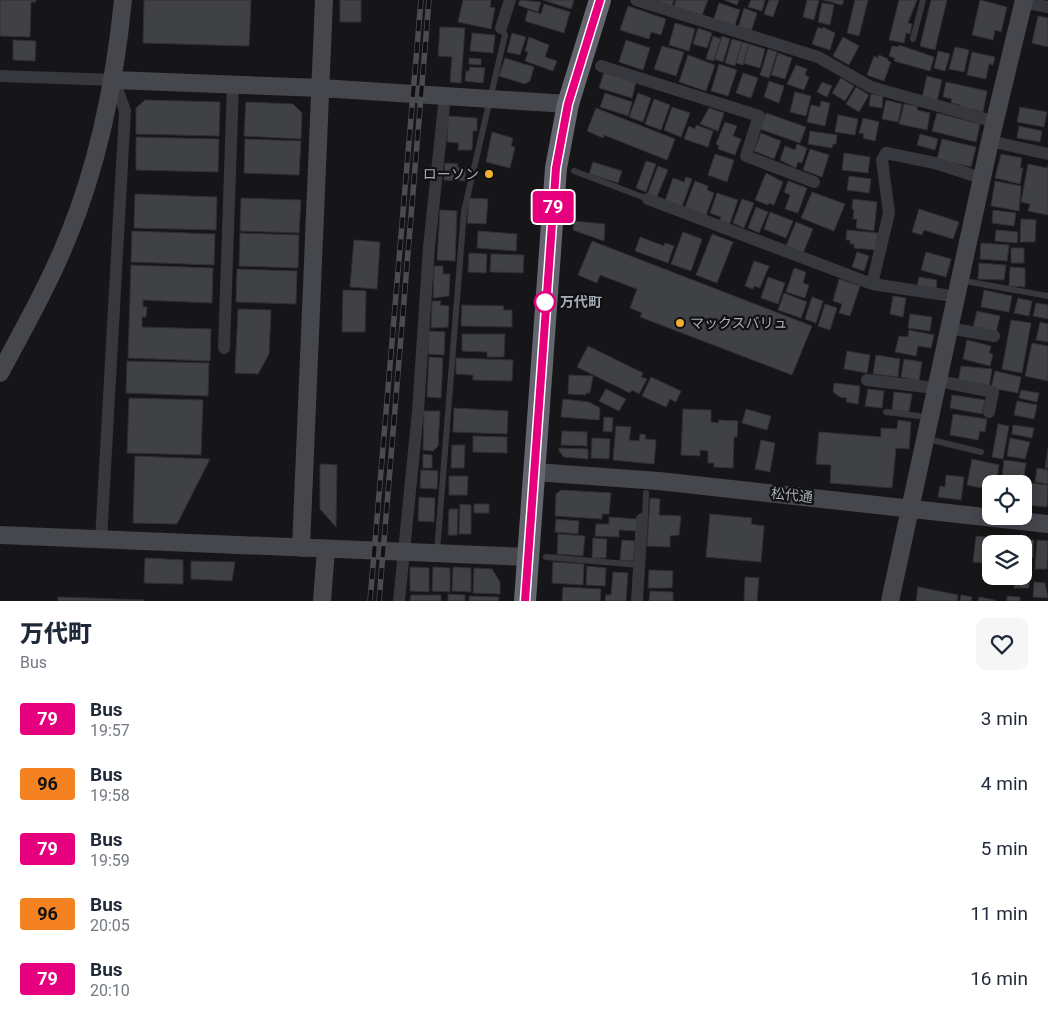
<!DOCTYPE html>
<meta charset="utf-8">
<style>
body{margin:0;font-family:Roboto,"Noto Sans JP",sans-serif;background:#f6f6f7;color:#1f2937;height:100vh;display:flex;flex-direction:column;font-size:19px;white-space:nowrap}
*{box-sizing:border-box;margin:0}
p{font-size:16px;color:#747a83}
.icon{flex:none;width:28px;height:28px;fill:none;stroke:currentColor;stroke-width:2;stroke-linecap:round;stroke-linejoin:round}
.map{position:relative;height:601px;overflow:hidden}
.side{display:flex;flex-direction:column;background:#fff;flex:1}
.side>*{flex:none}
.badge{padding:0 10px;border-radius:4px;font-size:18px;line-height:32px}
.fabs{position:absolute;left:982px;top:475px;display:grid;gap:10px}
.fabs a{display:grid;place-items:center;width:50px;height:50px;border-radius:10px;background:#fff;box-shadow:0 2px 12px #0003;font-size:25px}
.map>.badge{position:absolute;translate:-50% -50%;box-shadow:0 0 0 2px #fff}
.round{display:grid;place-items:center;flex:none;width:52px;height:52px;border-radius:10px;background:#f6f6f7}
.head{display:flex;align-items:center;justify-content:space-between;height:85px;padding:0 20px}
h1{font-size:24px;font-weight:800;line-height:38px}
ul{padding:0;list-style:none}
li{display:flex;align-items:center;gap:15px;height:65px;padding:0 20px}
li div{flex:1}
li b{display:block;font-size:19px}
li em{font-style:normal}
li .badge{min-width:55px;font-weight:700;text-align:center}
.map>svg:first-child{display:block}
.building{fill:#404145;stroke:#303034}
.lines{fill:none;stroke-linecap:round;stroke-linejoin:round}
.lane{stroke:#37383d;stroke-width:6}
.street{stroke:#37383d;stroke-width:12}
.secondary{stroke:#45474d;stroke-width:18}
.highway{stroke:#63666e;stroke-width:22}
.rail-casing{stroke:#4a4c52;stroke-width:5.5}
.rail{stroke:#111113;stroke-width:4;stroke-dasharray:11;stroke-linecap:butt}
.line-casing{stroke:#fff;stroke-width:11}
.line{stroke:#e6007e;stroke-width:8}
.poi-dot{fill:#f2b134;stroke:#111113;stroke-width:2}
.stop-dot{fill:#fff;stroke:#e6007e;stroke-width:2.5}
.labels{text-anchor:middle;stroke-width:4.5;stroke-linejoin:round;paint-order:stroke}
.poi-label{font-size:14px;fill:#a8adb8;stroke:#111113;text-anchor:end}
.stop-label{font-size:14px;font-weight:bold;fill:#a8adb8;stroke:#111113;text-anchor:start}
.street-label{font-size:14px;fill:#a8adb8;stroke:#111113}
</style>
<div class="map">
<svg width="1048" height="601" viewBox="0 0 1048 601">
<rect width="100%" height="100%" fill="#161618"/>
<path class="building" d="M0,0h36v2h-5l-1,35 -30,-1z
M144,0h107l-2,46 -106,-3z
M340,0h21v22h-21z
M463,0h28l-1,7 5,1 -4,21 -33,-7z
M520,0l21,2 -3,10 -20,-7z
M543,0h31l-3,9z
M658,0h16l-3,8 -14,-5z
M676,0h32l-7,18 -28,-10z
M724,0h15l-2,5z
M751,0h14l-3,11 -14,-4z
M769,0h10l-6,17 -9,-3z
M807,0h12l-5,20 -11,-3z
M823,0h21l-2,5z
M855,0h13l-9,36 -12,-3z
M899,0h18l-9,23 4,1 -2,10 -4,-1 -2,10 -15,-3z
M931,0h16l-12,50 -15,-4z
M980,0l27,7 -6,25 -6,-2 -2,10 -21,-5z
M719,3l21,7 -6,18 -21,-7z
M822,3l12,2 -4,20 -12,-3z
M544,4l26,8 -6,21 -39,-12 3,-11 13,4z
M628,6l38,13 -5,16 -10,-3 -2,7 -29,-9z
M744,8l13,5 -6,19 -13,-4z
M1038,16l10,2v29l-16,-4z
M675,23l20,6 -6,22 -20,-6z
M440,27l25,1 -4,55 -11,-1 2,-25 -14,-1z
M818,27l4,2 1,-2 12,6 -5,17 -18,-6z
M698,28l14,5 -5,15 -14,-4z
M472,33l23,2 -2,18 -23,-2z
M512,33l14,4 -6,18 -13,-3z
M713,36l8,3 -7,22 -8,-2z
M722,36l8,3 -7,23 -9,-3z
M529,37l20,8 -4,12 12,4 -4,10 -28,-10 3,-9 -3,-1z
M843,37l16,9 -10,19 -16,-9z
M732,39l10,3 -7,24 -10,-3z
M13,40l23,1 -1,20 -22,-1z
M626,40l24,8 -7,22 -24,-8z
M742,42l7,2 -6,21 -7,-2z
M749,44l16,5 -5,19 -17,-5z
M899,45l35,12 -4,14 -36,-10 1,-3 -6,-2 3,-10 7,1z
M662,46l22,6 -8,24 -22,-7z
M955,47l14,3 -5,22 -15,-3z
M768,49l9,3 -8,26 -9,-3z
M938,51l12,3 -5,17 -11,-3z
M972,52l23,5 -2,8 -4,-1 -3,15 -19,-4z
M778,53l14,5 -7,21 -14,-4z
M688,55l27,10 -9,26 -27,-9z
M879,55l9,4v2l3,1 -7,19 -17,-6 7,-19 4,2z
M469,58l12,1v6l-12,-1z
M505,58l29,9 -4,14 -5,3 -26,-8z
M719,64l18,6 -9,26 -17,-5z
M796,65l11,4 -2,6 4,2 -5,13 -17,-6z
M470,67l15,1 -2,15 -18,-2 1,-10h3z
M604,72l32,10 -4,16 -33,-10z
M743,73l15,5 -7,20 -15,-5z
M927,76l15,4 -5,21 -15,-3z
M841,78l13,8 -9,15 -13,-8z
M769,81l15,5 -5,17 -15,-6z
M822,82l10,4 -5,11 -10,-5z
M946,82l41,9 -4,21 -23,-5v-2l-9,-2 1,-4 -9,-2z
M856,87l13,8 -10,17 -13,-8z
M795,92l16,4 -5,20 -16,-4z
M605,93l27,9 -4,14 -28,-9z
M638,93l13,5 -8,24 -14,-5z
M871,94l12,2 -1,12 -13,-2z
M654,99l16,6 -9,25 -16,-6z
M145,100l75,2 -1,34 -83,-2v-26z
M886,100l16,4 -4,18 -16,-3z
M821,101l9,2 -5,23 -18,-4 4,-17 9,2z
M246,102l47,2 9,9 -1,26 -57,-3z
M904,104l13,2v4l13,3 -3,17 -28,-6z
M672,107l18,6 -9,24 -17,-7z
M1020,107l27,5 -3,15 -27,-5z
M596,108l79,31 -8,21 -63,-25 -1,3 -16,-7z
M709,108l15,5 -6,18 -18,-7z
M766,113l40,14 -6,16 -40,-14z
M937,113l43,11 -4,18 -44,-11z
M838,115l20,4 -3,16 -20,-3z
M448,116l29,2v13h-4l-1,19h-14l1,-7 -12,-1z
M863,118l16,4 -4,19 -12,-3 1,-4 -5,-1z
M725,122l12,4 -4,10 8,3 -6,16 -17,-6 1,-3 -3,-2z
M696,125l17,6 -5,16 -24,-8 5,-13 6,3z
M1019,126l23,5 -2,11 -23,-4z
M810,131l27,4 -1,9h-3l-1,4 -24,-4z
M492,132l21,6 -2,8 4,1 -5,21 -24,-6z
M761,133l20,8 -7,18 -20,-8z
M920,134l18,5 -3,11 -18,-5z
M136,137l83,2 -1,33 -82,-2z
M245,139l56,2 -2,34 -55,-2z
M942,139l34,8 -5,20 -34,-8z
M797,144l10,4 -5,15 -4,-1 -2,6 -16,-8 5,-14 10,4z
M810,149l19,6 -7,22 -19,-7z
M844,153l26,4 -2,16 -26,-3z
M715,154l19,6 -7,22 -19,-7z
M1001,154l21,4 -2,10h3l-3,16 -25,-6z
M646,161l10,3 -10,28 -10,-4z
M593,162l29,9 -4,12 -29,-9z
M445,163l13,1 -1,3 9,1 -1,13 -21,-1z
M1028,164l19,4 1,-3v50l-20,-4 2,-7 -9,-2z
M658,166l10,4 -12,29 -9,-4z
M766,173l17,9 -9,23 -5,-2 -1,2 -13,-5z
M849,176l22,3 -2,14 -22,-3z
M686,177l6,2 -10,28 -17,-6 8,-23 11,4z
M695,181l13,5 -1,4 7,3 -9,25 -21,-8z
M788,181l19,7 -9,25 -13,-4 5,-14 -6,-3z
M995,181l26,5 -2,25 -28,-5z
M812,192l33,12 -11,27 -33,-13z
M717,193l21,7 -9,26 -10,-3 2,-6 -11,-4z
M135,194l82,3 -1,33 -82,-2z
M241,198l60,2 -2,33 -59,-2z
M469,198l19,1 -2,25 -19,-1z
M742,199l12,4 -10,25 -11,-5z
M853,199l24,3 -3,29 -18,-3 1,-9h-4l1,-9 -2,-1z
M756,207l12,5 -9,21 -11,-5z
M919,209l40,13 -6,17 -29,-9 -2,5 -10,-3z
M440,210l17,1 -2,50 -18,-1z
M993,210l23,3 -2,13 -22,-3z
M770,212l23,9 -7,17 -22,-9z
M1021,219l15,1 -1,22h-15z
M574,221l31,3 -1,17 -31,-11z
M796,222l17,7 -10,24 -17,-7z
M847,230l31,3 -1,17 -23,-2v-4h-4v-4h-4z
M996,230l22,2 -1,11 -22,-2z
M132,231l83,3 -1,31 -83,-3z
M478,231l39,3 -1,17 -39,-3z
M683,232l19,7 -11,32 -20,-7z
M240,233l59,2 -1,33 -59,-2z
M712,234l21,8 -16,41 -21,-8z
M640,237l24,9 1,-3 9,3 -6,17 -33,-12z
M354,240l26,2 -3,47 -27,-2z
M592,241l220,85 -20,49 -152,-58 2,-4 -12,-5 7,-19 -37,-14 -3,8 -19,-8z
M981,243l28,2 -2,16 -27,-2z
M1011,248h13v15h-13z
M857,252l12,4 -5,15 -12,-4z
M926,252l25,7 -5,18 -25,-7z
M469,253l18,1 -1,19 -18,-1z
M491,254l33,1 -1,18 -33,-1z
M754,261l15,5 -9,22 -6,-2 -1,3 -8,-3z
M979,263l27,2 -2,15 -26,-1z
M131,265l82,3 -1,35 -69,-3v7h4l-1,10h-4v10l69,2 -1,32 -82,-3z
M434,266h9v8h7l-1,22 -16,2z
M1010,267l15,1v19l-16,-1z
M794,268l12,4 -3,11 6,2 -4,13 -19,-6z
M237,269l60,2 -1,33 -60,-2z
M768,277l17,6 -7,21 -17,-6z
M919,277l18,3 -1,9 -19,-3z
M839,279l21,7 -10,30 -11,-3 3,-9 -9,-3z
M343,290l23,1 -1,41h-23z
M984,290l28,6 -3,16 -28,-5z
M784,293l23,9 -6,16 -23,-8z
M893,296l13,2 -3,19 -13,-3z
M812,297l11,4 -7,22 -11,-4z
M1018,298l14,3 -3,15 -15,-3z
M432,301h9l-1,4 9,1 -1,21 -17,1z
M1036,303l12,2v14l-15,-3z
M825,304l12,4 -7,22 -12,-4z
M462,305l42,1 -1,4h9v17l-51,-1z
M238,309l33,1 -2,44 -11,20 -23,-1z
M977,311l23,5 -4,17 -23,-5z
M910,314l22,3 -2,14 -22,-3z
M1011,320l20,3 -9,50 -20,-4z
M1040,322l8,2v18l-12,-2z
M909,330l25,5 -3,13 -13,-2 -2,10 -21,-4 4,-16 9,1z
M429,331l16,1 -1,23 -16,-1z
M462,334h43l-1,23h-17v-5l-25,-1z
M967,340l24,6 -2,7 4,1 -3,12 -27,-7z
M1032,343l16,3v35l-23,-5z
M588,346l55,27 -2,4 6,2 -8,15 -7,-4 -2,3 -53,-26z
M847,351l23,4 -3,18 -23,-4z
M876,355l24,4 -2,18 -25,-3z
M429,357l14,1 -2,40 -14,-1z
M456,358l57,2 -1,21 -39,-1v-5l-17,-1z
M904,359l18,3 -3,19 -18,-4z
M127,361l82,2 -1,33 -82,-3z
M961,366l31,3 -3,19 -31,-6z
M995,371l26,6 -3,16 -27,-5z
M569,375l24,1 -3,17h-4v2l-18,-1z
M651,377l30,14 -5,11 -6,-3 -4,8 -24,-11z
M834,383l26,3 -2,18 -12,-2 1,-4 -7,-1 -7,-5z
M606,389l20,10 -7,12 -20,-10z
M868,389l16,2 -2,17 -17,-2z
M1021,390l18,3 -2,9 -18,-4z
M894,392l18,2 -3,18 -17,-2z
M952,395l33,5 -3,14 -32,-6z
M129,398l74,2 -2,55 -74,-2z
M563,399l26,3 11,6 -1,12 -38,-3z
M1017,401l20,4 -3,14 -20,-4z
M454,408l54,3 -1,23 -54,-2z
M683,409l28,1v12l7,1 1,-3 19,1 -1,16h-3l-1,31 -19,-1v-4h-6v-12l-8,-1v6l-19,-1z
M746,409l25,7 -4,14 -25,-7z
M424,411h16l-2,35 -5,5 -10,-1z
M953,414l34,5 -2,13 -5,-1 -2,9 -28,-5z
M604,417l9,1 -1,14 -9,-1z
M898,420l13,2 -2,27 -13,-1 -4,40 -62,-5 1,-18 -15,-1 3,-32 62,5v-9l16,1z
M998,424l11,2 -6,33 -11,-2z
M1013,425l21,3 -2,10 -20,-4z
M616,426l15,1 -2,13 10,1 1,-7 6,1 -1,4 11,1 -2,24 -41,-4z
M562,431l25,1v14l-26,-1z
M473,436l34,1v16l-34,-1z
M592,438l18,1 -1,20 -18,-1z
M1010,438l20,4 -5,17 -18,-3z
M761,440l14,3 -5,29 -15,-3z
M452,445h13l-1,23h-13z
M559,448l29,1v10l-24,-2 -5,-6z
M1048,448v20h-3z
M423,454l9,1v13h-9z
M135,456l75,3 -33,65 -44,-1z
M972,459l27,6 -3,19h-5v6l-24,-5z
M1004,460l22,3 -3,18 -21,-2z
M320,464l17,1 -1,62 -16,-18z
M1037,468l11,2v14l-13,-2z
M421,470l17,1 -1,18 -17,-1z
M946,475l18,2 -3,23 -23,-3 2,-11 5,1z
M449,476h19l-1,19h-18z
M1031,483l17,2 -1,22 -18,-2z
M561,490l50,3 -2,21h-7v5l-47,-3 1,-22z
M419,497l16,1 -1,24 -16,-1z
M650,498l10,1 -1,16 22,1 -2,19 -9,1v11l-23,-1z
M460,504l11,1v29h-12z
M474,504h15v9h-15z
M449,509h9l-1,26h-9z
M710,514l42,4 -1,6 13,2 -3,36 -55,-5z
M609,517l28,2v12l-18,-1v7l-24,-1 1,-12h13z
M556,519l23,2 -1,13 -23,-2z
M558,534l27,2 -2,20 -26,-2z
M976,536l27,3v5h-12v20l-18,-2z
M593,538l14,1 -1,19h-14z
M1013,539l21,1 -1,18 -9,-1v-13h-11z
M622,540l13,1 -2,20 -13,-1z
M1037,540l11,1 -1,28h-12z
M145,558l38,2v24l-39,-1z
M191,561l44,1 -3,19 -41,-2z
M553,562l31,2 -1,21 -31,-2z
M587,566l19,2 -1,18 -19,-1z
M410,567l19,1v24l-19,-1z
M433,567l17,1v24l-18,-1z
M453,567l18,1v24l-19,-1z
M474,568l18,1 8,13v12l-27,-1z
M649,570l24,1 -1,17h-24z
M613,572l15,1 -2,28h-21l1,-6h5z
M1029,575v13h-15l1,-12z
M745,577l14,1 -2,23h-13z
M1034,582l11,1 3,15 -15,-1z
M563,587l38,2 -1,12h-38z
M918,587l40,8 -1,6h-41z
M650,591l23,1v9h-24z
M448,594l17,1v6h-17z
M411,595h30v6h-31z
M961,595l11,2 -1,4h-11z
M469,596l30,1 -1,4h-29z
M1007,596l13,1v4h-13z
M58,597l86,3v1h-86z
M979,597l16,3v1h-17z"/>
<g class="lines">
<path class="lane" d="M913,39l10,-39
M574,171l74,28
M970,282l78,14
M886,412l33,4
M936,441l45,11
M642,519l3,-2 1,-24
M437,552l27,-341 41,-176 -4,-7
M546,557l93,8"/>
<path class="street" d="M636,0l182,57 53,30 114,32
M1023,2l25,5
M501,28l9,-28
M601,66l158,50 -13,40 68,26
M0,76l114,4 11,31 -24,429
M990,141l58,13
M648,199l224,85 73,11
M872,284l17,-71 -7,-53 4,-7 49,10 37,12
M960,330l34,6
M224,348l9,-264
M867,380l59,7
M949,383l44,9 -4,20
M399,601l19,-190 11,-164 16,-151
M637,601l5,-82"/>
<path class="secondary" d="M114,80l207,8 247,16
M0,373c24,-45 49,-89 68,-136 31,-75 47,-157 55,-237
M535,472l124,9 389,43
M0,535l528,22
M301,548l23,-548
M322,601l4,-52
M890,601l100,-460 34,-141"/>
<path class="highway" d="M525,601l31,-433 12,-64 32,-104"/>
<defs>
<path id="rail" d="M370,601l51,-601
M379,601l50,-601"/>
</defs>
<use href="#rail" class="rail-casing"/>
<use href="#rail" class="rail"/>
</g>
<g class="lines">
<defs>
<path id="line" d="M525,601l31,-433 12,-64 32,-104"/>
</defs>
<use href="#line" class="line-casing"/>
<use href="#line" class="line"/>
</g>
<g class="poi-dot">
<circle cx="489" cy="174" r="5"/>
<circle cx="680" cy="323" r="5"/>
</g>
<circle class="stop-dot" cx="545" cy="302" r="10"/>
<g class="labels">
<g class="poi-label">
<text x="479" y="179">ローソン</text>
<text x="690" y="328" text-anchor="start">マックスバリュ</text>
</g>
<g class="stop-label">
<text x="560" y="307">万代町</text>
</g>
<g class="street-label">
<text transform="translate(792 495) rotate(6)" y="5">松代通</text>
</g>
</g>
</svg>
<div class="fabs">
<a><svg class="icon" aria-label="locate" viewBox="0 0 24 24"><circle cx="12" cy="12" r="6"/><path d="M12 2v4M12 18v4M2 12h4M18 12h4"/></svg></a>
<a><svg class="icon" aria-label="layers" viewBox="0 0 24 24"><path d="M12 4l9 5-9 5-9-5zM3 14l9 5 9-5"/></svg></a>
</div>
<b class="badge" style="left:553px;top:207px;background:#e6007e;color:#fff">79</b>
</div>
<section class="side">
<div class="head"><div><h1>万代町</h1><p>Bus</p></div><a class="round"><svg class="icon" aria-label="heart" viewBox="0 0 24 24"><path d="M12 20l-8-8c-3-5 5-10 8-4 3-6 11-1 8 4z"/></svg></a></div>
<ul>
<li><span class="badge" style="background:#e6007e;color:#fff">79</span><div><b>Bus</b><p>19:57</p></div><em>3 min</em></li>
<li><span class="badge" style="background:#f58220;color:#111">96</span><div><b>Bus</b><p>19:58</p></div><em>4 min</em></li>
<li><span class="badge" style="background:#e6007e;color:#fff">79</span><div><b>Bus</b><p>19:59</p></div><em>5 min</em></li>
<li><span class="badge" style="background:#f58220;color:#111">96</span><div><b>Bus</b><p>20:05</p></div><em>11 min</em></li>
<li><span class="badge" style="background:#e6007e;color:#fff">79</span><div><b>Bus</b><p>20:10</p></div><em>16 min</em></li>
</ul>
</section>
